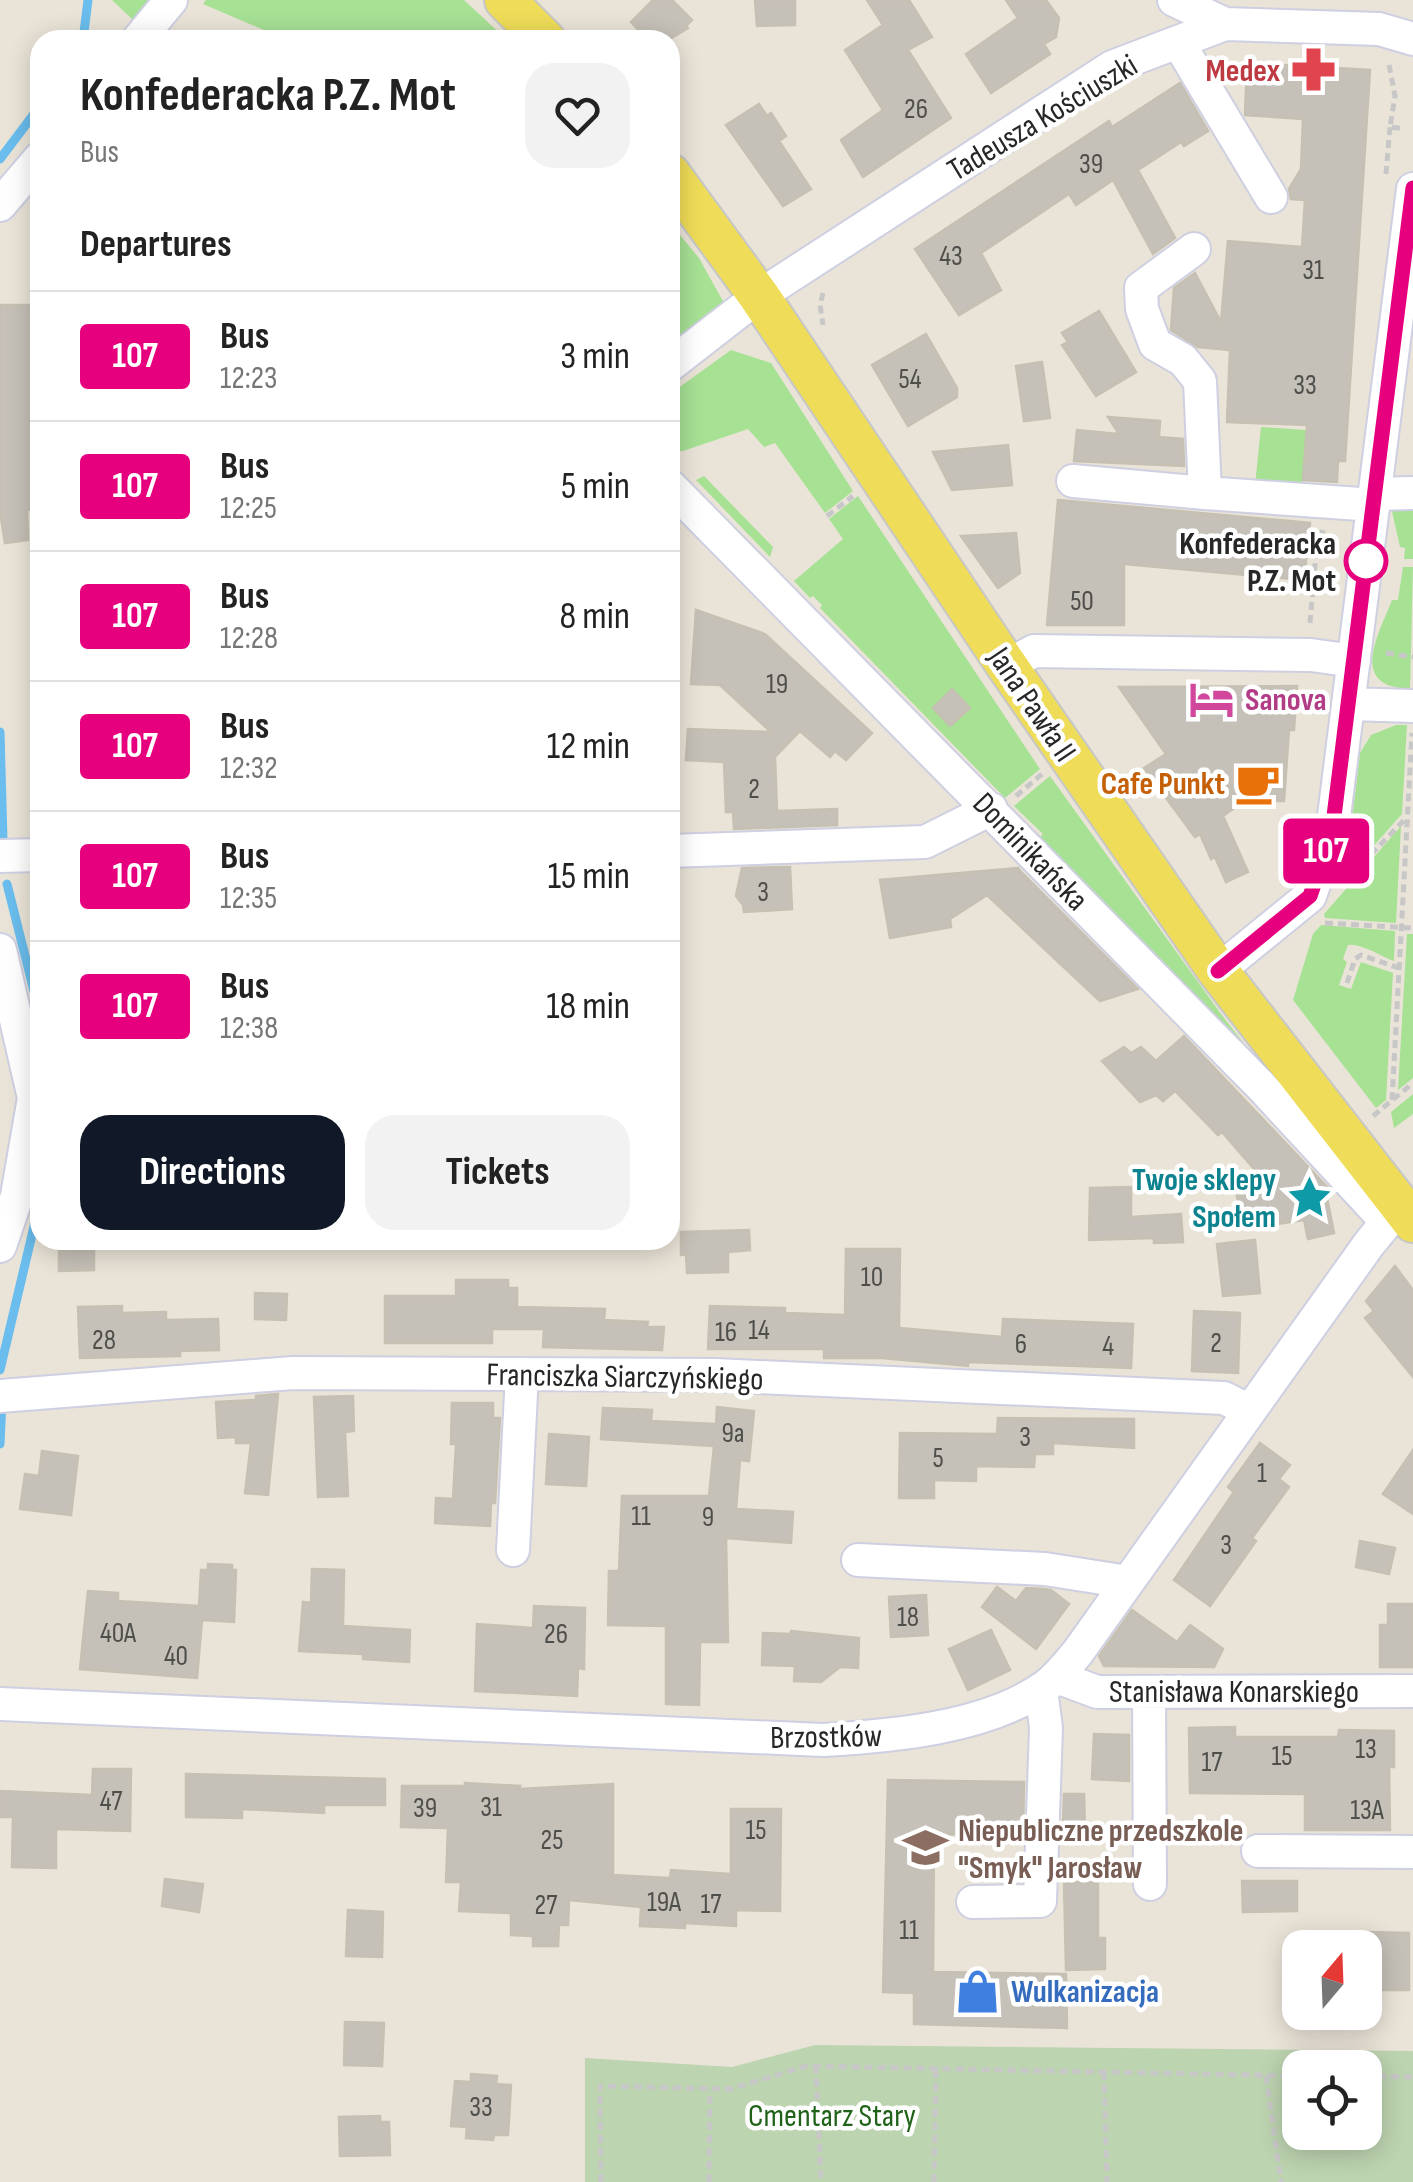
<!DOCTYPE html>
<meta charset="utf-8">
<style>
body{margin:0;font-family:"Sofia Sans Condensed",sans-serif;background:#f2f2f2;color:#222;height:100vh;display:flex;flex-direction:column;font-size:38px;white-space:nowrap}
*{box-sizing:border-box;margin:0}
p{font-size:32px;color:#767676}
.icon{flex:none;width:55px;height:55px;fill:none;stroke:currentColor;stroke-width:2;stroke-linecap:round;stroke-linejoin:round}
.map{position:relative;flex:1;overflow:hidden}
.panel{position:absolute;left:30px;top:30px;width:650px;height:1220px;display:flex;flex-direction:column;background:#fff;border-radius:30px;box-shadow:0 5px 25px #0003}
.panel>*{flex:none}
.badge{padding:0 20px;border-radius:8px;font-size:35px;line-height:65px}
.needle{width:65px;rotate:19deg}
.fabs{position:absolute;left:1282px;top:1930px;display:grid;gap:20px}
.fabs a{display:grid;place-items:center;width:100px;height:100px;border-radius:20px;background:#fff;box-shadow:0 5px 25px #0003;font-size:50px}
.map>.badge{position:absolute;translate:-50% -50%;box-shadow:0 0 0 5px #fff}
h2{padding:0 50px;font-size:38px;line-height:90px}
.round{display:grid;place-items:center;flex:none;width:105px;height:105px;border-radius:30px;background:#f2f2f2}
.summary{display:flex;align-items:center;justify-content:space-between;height:170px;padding:0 50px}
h1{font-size:48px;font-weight:700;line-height:75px}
.primary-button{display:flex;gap:20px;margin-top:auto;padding:20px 50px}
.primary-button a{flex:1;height:115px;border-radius:30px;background:#111827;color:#fff;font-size:40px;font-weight:700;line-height:115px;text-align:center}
.primary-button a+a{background:#f2f2f2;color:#222}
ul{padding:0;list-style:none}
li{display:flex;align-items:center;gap:30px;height:130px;padding:0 50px;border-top:2px solid #e0e0e0}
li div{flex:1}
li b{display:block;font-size:38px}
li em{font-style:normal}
li .badge{min-width:110px;font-weight:700;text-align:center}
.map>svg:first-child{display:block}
.green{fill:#a6e194;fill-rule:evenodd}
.cemetery{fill:#bdd4b0;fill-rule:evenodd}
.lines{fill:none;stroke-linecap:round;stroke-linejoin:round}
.stream{stroke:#6abded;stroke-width:9}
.building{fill:#c5c1b8;stroke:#c5c0b2;stroke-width:2.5}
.minor-casing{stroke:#cecfe1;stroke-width:36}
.major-casing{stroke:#c7c7c7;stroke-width:44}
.path{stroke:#c7c7c7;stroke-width:5;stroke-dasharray:8 5;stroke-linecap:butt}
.minor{stroke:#fff;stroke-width:32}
.major{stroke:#efdc58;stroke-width:40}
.line-casing{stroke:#fff;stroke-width:22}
.line{stroke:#e6007e;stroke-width:15}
.stop-dot{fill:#fff;stroke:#e6007e;stroke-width:5}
.labels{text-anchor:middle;stroke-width:9;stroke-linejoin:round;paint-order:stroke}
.number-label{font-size:28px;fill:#4e4e4b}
.health-label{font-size:32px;font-weight:bold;fill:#be3a42;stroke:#fff;text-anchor:end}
.street-label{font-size:32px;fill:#272727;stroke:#fff}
.stop-label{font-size:32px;font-weight:bold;fill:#272727;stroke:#fff;text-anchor:end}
.hotel-label{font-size:32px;font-weight:bold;fill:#b23c85;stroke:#fff;text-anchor:start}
.food-label{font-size:32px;font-weight:bold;fill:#c56008;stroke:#fff;text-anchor:end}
.culture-label{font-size:32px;font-weight:bold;fill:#0d838f;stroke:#fff;text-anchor:end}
.education-label{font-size:32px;font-weight:bold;fill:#785e54;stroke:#fff;text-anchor:start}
.shop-label{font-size:32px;font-weight:bold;fill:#366cbe;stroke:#fff;text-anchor:start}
.park-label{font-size:32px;fill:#216219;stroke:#fff}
</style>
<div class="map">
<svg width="1413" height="2182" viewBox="0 0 1413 2182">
<rect width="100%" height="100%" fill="#eae4d8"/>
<path class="green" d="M112,0h38l-17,20z
M206,0h258l43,40h-220l-84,-36z
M670,223l29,35 25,45 -54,42z
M731,350l40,13 82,128 -28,22 -50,-70 -11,4 -16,-18 -65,22 -13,1v-58z
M1261,427l45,3 -4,59 -47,-4z
M704,476l69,71 -3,10 -74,-77z
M858,496l182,273 -35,29 -185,-190 2,-3 -9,-9 -3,2 -16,-17 49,-42 -14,-20zM952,690l17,18 -19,18 -17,-18z
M1413,505v54h-9l1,-11 -5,-1 -9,-40z
M1403,567h10l-3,122c-62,-2 -32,-53 -18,-89h6z
M1396,725h11l-5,89 -57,64 15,-125 11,-18z
M1050,776l171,238 103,133 -154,-174 -132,-134 5,-5 -29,-28z
M1401,826l-5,97 -71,-5 -1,-4z
M1321,925l74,6 -1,30c-14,-5 -33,-18 -46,-16l-5,14 4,3 -8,23 12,4 10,-27 32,11 -7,127 -10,8 -83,-108 20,-66z
M1407,934h6v144l-15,12z
M1413,1094v20l-19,14 -3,-16z"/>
<path class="cemetery" d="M815,2045l598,6v131h-828v-124l147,9zM1300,2068h65v64h-65z"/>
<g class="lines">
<path class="stream" d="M83,40l5,-40
M0,159l40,-53
M0,732l3,108
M7,884l33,131
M0,1370l40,-169
M0,1444l2,-43"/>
</g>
<path class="building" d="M653,0h19l20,20 -6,6 2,2 -20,12h-20l-17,-18z
M755,0h40v25l-38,1z
M867,0h42l23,37 -24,13 43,68 -88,59 -22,-37 42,-30 -38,-60 38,-25z
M1006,0h40l13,18 -3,19 -12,7 6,10 -59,39 -25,-39 52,-36z
M1247,63l123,7 -25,391h-7l-1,21 -34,-2 4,-55 -80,-3 3,-72 -32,-3 -27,-17 3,-42 21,-15 26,49 7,-81 74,6 3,-47 -14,-1 -2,-10 12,-20 2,-50 -58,-4z
M1180,83l28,48 -24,15 -3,-4 -43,28 37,68 -22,16 -40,-74 -37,25 -7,-11 -88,59 20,37 -42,25 -44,-66 194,-128 3,6z
M759,104l8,12 4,-3 15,23 -7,5 32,48 -28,17 -57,-81z
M0,305h32l8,199v4l-13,2 1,30 -23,3 -5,-31z
M1099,311l37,61 -40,24 -34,-51 6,-3 -6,-9z
M926,334l31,54v9l-49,29 -36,-61z
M1042,362l8,56 -26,3 -8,-55z
M1108,417l52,4 -1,16 24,2 1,27 -110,-5 3,-31 42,4z
M1008,445l4,40 -60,5 -19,-38z
M1058,500l252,23 -6,57 -180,-16v61h-77z
M1016,533l4,40 -22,15 -37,-52z
M696,610l69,24 107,99 -26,27 -11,-9 -5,6 -30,-26 -25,26 2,54 60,-2v16l-103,4 -1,-17h-7l-2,-50 -38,-2 2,-31 83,3 -51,-47 -29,-1z
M1297,686l-3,44h-5l-5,71h-40l-21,15 25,56 -22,10 -11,-25 -4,2 -11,-25 -5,3 -51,-69 22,-14 -47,-67z
M952,689l18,19 -20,18 -17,-18z
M790,867l2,42 -48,3 -1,-7 -7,-9 6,-28z
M1018,868l3,4 117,117 -38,12 -113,-106 -37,24 1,8 -61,11 -10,-58z
M1184,1036l147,155 -5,2 8,40 -26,6 -4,-19 -61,9 -6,-33 36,-5 -51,-59 -4,3 -43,-44 -12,10 -7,-6 -16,7 -38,-41 22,-14 7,6 10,-6 15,14z
M1131,1187v30l50,-3 2,28 -29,1v-5l-65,2 1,-52z
M749,1230l1,20 -22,2v20l-41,1 -1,-19 -5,1v-23z
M1255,1240l5,53 -37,3 -6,-52z
M59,1242h35v28l-35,1z
M846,1249h54l-1,79 103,9 1,-18 130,5 -2,44 -163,-6v4l-86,-8h-58v-9h-116l2,-43 75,2v5l60,2z
M1395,1266l18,24v87l-48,-59 9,-7 -8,-10z
M456,1280h52v8h9v19l88,2 -1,11 44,2 -1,5h17l-2,23 -119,-3 1,-18h-52v14h-107v-47h71z
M255,1293l32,1 -1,26 -31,-1z
M122,1306v7l44,-1v8l52,-1 1,31 -39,1v5l-100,2 -2,-51z
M1194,1311l46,2 -2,60 -46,-2z
M278,1394l-10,101 -23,-2 6,-50h-15v-6l-18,1 -2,-36 40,-2v-4z
M353,1396l1,35 -9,1 3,64 -30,1 -4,-100z
M452,1403h41v15h7l-5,85h-4l-1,23 -55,-3 1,-25 17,1 3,-55h-5z
M717,1407l37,4 -5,50 -9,-1 -4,49 57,3 -2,31 -65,-5 2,104h-28l-1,63 -33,-1v-78l-58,-1 1,-54h10l3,-75h87l5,-50 -113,-7 2,-31 49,2 -1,11 65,3z
M998,1418l136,1v29l-81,-5v11h-18l-1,13 -58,-1v15l-42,-1v18h-35l1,-65 97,1z
M549,1434l40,3 -3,49 -40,-2z
M1260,1443l30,22 -11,14 10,8 -37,51 4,3 -46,65 -36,-26 60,-88 -6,-5z
M1413,1450v64l-30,-20z
M42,1451l36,5 -7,59 -51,-6 5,-35 14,2z
M1360,1541l35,7 -6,26 -33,-7z
M208,1564l24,1v5h4l-2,52 -32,-2 -5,58 -117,-9 8,-78 30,2v8l81,5 2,-36h7z
M312,1569l32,1 -1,56 67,4 -1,32 -46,-3v-5l-64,-3 4,-49 8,1z
M997,1587l19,14 10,-13 17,1 8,1 18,14 -33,45 -54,-42z
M926,1595l2,40 -37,2 -2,-40z
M1388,1604h25v63h-33v-42h8z
M534,1606l51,2 -1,61 -6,-1 -1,28 -102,-5 2,-67 56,4z
M1132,1610l45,32 13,-17 33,24 -9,18 -110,-1 -5,-10z
M991,1630l19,40 -42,20 -19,-41z
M791,1631l68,7 -1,30 -18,-1 -19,15 -27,-1 1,-15 -33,-1 1,-32 28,1z
M1235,1727v10h103l1,-7 55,1v36h-5l1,63h-85v-36l-115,-1 -1,-65z
M1094,1734l35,1v46l-37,-2z
M93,1769h38l-1,62 -74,-2v39l-44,-1 1,-50h-13v-26l92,4z
M186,1774l199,5v26h-61v8l-82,-4v9l-56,-1z
M888,1780l136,2 -1,44h-12v10l-77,-2 -1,138 133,2 1,54 -153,-4v-31l-31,-1z
M465,1783l55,3 -1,3 94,-5v91l57,3 1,-8 60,4v-65h50l-1,102 -44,-1v16l-51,-3v5l-45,-2 1,-19 -72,-7 -1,25h-9l-1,21h-25v-10l-22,-1v-22l-52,-2 2,-29h-15l2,-54 -47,-1 1,-41h63z
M1064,1794h20l1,33h-22z
M165,1879l38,5 -4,28 -37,-6z
M1242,1881h55v30l-54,1z
M1064,1882h34v56h7v31l-39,1z
M348,1910l35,2 -1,45 -36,-1z
M1365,1932l44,1v57h-44z
M345,2022l39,1 -2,43 -38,-1z
M471,2074l26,2 -1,8 15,1 -3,50h-14l-1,5 -27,-2 1,-11 -16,-1 4,-45 16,1z
M380,2116v6h9l1,33 -50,1 -1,-39z"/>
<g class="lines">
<defs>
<path id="minor" d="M1174,0l51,24
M138,40l33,-40
M1178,42l93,155
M0,205l40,-47
M1194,249l-53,39 1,21 13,35 28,16 17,21 5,112 169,12
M670,365l89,-69 353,-229 113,-43 154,5 34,10
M1073,481l132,12
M670,486l591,600 126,136
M1375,494l38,-1
M1007,666l27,-15 277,4 43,6
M1349,704l64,2
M670,851l255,-9 66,-33
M0,856l40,-1
M0,950l34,148 -17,98 -17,50
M1218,971l92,-75 22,-64 81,-643
M0,1396l293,-23 422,2 509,23 24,12
M513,1550l9,-176
M858,1560l187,9 83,13
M1057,1677l40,15 316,-1
M1149,1692l1,192
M0,1704l823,36c70,-4 164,-12 223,-54 13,-10 22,-22 32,-34l291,-408 18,-22 19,-10
M1258,1851l155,1
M973,1902l67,-1 6,-173 -5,-39"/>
<path id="major" d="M505,0l40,40
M670,174l89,122 248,370 211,305 195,251"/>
</defs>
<use href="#minor" class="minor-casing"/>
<use href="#major" class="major-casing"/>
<path class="path" d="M1389,65l6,31 -5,31 15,2
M1386,174l4,-47
M823,293l-3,12 3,20
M827,516l26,-20
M1310,623l6,-70 7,-23
M1386,653l27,4
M1016,796l26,-22
M1353,873l54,-56
M1325,923l88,5
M1347,983l8,-24 6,-4 38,13
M1392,1100l20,-367
M1373,1116l40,-33
M816,2066l5,116
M1104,2072l3,110
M1266,2076l15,106
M1365,2076l48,1
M601,2182l-1,-96 131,3 75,-23 494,10
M709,2182l1,-92
M934,2182l2,-112"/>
<use href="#minor" class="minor"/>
<use href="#major" class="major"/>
</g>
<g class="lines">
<defs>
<path id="line" d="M1218,971l92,-75 22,-64 81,-644"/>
</defs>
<use href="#line" class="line-casing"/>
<use href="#line" class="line"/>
</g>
<defs>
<symbol id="pharmacy-bare" viewBox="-9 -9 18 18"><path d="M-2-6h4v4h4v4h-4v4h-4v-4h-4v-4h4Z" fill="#e0444e" stroke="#fff" stroke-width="2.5" paint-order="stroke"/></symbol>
<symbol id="hotel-bare" viewBox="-9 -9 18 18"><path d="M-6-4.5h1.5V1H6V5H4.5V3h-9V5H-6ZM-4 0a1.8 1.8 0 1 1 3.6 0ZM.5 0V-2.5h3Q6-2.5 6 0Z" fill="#d1479c" stroke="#fff" stroke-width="2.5" paint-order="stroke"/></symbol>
<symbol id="cafe-bare" viewBox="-9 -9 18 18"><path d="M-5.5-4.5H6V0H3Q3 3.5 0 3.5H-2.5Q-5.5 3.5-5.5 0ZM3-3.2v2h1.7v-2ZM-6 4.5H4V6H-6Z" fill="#e8710a" stroke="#fff" stroke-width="2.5" paint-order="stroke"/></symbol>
<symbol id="sight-bare" viewBox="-9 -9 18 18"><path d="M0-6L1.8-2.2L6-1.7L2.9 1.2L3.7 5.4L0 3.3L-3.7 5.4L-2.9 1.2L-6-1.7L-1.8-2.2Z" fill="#0f9aa8" stroke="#fff" stroke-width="2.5" paint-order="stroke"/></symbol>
<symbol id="school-bare" viewBox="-9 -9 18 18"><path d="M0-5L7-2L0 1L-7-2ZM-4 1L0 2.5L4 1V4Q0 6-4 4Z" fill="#8d6e63" stroke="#fff" stroke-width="2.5" paint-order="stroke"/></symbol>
<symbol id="shop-bare" viewBox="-9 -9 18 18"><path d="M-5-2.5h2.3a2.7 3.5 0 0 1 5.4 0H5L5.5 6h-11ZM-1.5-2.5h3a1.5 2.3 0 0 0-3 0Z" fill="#3f7fe0" stroke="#fff" stroke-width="2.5" paint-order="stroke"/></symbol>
</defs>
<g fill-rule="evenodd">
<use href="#pharmacy-bare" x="1282" y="38" width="63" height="63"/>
<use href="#hotel-bare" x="1180" y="668" width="63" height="63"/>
<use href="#cafe-bare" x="1226" y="752" width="63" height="63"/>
<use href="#sight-bare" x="1278" y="1166" width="63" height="63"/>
<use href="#school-bare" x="894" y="1816" width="63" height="63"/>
<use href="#shop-bare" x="946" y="1960" width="63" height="63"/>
</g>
<circle class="stop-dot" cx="1366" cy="561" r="20"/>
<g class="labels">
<g class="number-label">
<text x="916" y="118">26</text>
<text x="1091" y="173">39</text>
<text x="951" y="265">43</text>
<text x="1313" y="279">31</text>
<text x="910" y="388">54</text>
<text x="1305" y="394">33</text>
<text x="1082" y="610">50</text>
<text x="777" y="693">19</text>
<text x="754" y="798">2</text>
<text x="763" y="901">3</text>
<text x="872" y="1286">10</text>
<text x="759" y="1339">14</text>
<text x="726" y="1341">16</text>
<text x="104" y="1349">28</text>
<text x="1216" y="1352">2</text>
<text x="1021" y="1353">6</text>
<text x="1108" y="1355">4</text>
<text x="733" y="1442">9a</text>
<text x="1025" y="1446">3</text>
<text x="938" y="1467">5</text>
<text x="1262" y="1482">1</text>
<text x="641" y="1525">11</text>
<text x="708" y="1526">9</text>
<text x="1226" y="1554">3</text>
<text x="908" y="1626">18</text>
<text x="118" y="1642">40A</text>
<text x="556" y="1643">26</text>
<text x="176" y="1665">40</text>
<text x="1366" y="1758">13</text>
<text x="1282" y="1765">15</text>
<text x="1212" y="1771">17</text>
<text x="111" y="1810">47</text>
<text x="491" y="1816">31</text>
<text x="425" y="1817">39</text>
<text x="1367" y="1819">13A</text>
<text x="756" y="1839">15</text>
<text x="552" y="1849">25</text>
<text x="664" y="1911">19A</text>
<text x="711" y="1913">17</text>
<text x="546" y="1914">27</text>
<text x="909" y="1939">11</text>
<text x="481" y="2116">33</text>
</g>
<g class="health-label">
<text x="1280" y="81">Medex</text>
</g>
<g class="street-label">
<text transform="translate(1042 117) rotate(-31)" y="11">Tadeusza Kościuszki</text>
<text transform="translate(1033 704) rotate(56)" y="11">Jana Pawła II</text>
<text transform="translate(1031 851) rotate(46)" y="11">Dominikańska</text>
<text transform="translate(625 1376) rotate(1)" y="11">Franciszka Siarczyńskiego</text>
<text x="1234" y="1702">Stanisława Konarskiego</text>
<text transform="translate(826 1736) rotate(-1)" y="11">Brzostków</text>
</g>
<g class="stop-label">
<text x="1336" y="554">Konfederacka<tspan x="1336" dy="37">P.Z. Mot</tspan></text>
</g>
<g class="hotel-label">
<text x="1245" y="710">Sanova</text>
</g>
<g class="food-label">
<text x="1225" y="794">Cafe Punkt</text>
</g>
<g class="culture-label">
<text x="1276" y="1190">Twoje sklepy<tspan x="1276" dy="37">Społem</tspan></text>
</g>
<g class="education-label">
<text x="958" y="1841">Niepubliczne przedszkole<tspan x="958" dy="37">"Smyk" Jarosław</tspan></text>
</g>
<g class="shop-label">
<text x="1011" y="2002">Wulkanizacja</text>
</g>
<g class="park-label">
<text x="832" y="2126">Cmentarz Stary</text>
</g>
</g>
</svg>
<div class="fabs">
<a><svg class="needle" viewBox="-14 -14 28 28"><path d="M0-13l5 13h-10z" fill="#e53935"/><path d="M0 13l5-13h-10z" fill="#767676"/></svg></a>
<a><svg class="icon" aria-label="locate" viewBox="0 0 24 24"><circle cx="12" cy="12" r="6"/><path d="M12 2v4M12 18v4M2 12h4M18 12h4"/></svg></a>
</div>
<b class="badge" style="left:1326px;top:851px;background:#e6007e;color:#fff">107</b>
<section class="panel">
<div class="summary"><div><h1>Konfederacka P.Z. Mot</h1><p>Bus</p></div><a class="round"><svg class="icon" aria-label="heart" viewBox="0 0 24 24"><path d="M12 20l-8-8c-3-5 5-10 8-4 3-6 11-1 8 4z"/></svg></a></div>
<h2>Departures</h2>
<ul>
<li><span class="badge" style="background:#e6007e;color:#fff">107</span><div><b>Bus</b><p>12:23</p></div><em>3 min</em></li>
<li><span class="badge" style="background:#e6007e;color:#fff">107</span><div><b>Bus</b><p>12:25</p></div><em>5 min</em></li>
<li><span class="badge" style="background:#e6007e;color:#fff">107</span><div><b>Bus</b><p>12:28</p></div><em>8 min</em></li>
<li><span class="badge" style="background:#e6007e;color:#fff">107</span><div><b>Bus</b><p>12:32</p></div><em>12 min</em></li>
<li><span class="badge" style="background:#e6007e;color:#fff">107</span><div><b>Bus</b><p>12:35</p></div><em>15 min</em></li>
<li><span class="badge" style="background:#e6007e;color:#fff">107</span><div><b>Bus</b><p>12:38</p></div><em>18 min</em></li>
</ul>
<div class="primary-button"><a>Directions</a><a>Tickets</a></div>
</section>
</div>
